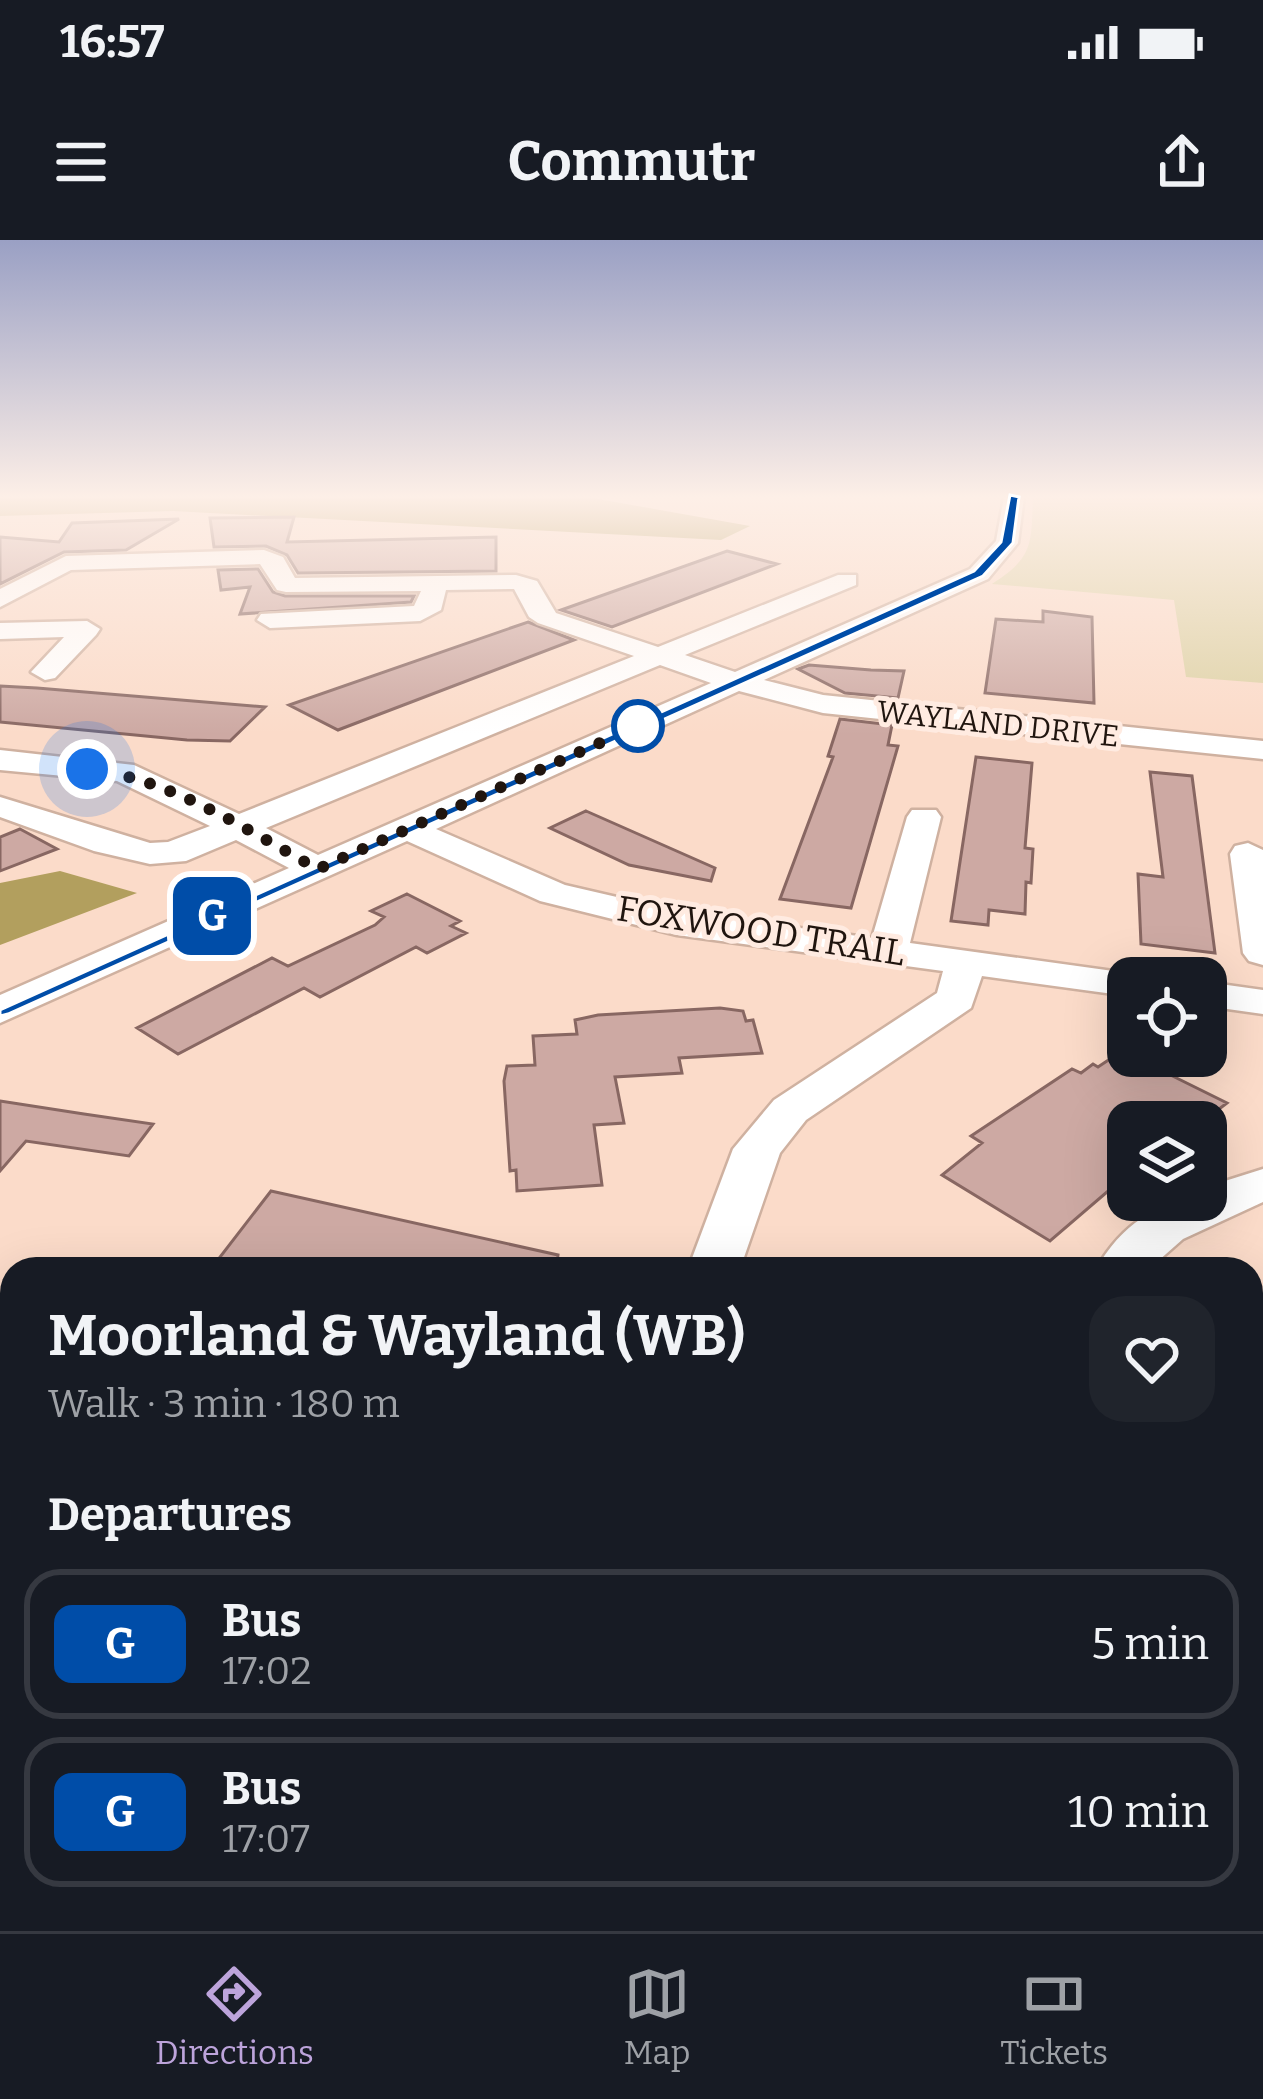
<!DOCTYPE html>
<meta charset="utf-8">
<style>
body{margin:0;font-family:Bitter,serif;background:#20242c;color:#f1f3f6;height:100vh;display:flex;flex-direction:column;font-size:45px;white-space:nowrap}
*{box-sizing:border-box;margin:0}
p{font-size:39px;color:#9ea1a6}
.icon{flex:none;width:66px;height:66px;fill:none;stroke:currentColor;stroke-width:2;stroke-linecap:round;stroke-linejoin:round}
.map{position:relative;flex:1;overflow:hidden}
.drawer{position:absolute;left:0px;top:1017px;width:1263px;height:675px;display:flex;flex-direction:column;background:#171b24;border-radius:36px 36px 0 0;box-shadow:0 12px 48px #0002}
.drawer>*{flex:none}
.badge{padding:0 24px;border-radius:18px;font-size:42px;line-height:78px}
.tools{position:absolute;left:1107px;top:717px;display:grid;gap:24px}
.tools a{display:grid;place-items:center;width:120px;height:120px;border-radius:24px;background:#171b24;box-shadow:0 12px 48px #0002;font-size:60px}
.you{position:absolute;width:60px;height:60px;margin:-30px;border:9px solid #fff;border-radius:50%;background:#1a73e8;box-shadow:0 0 0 18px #1a73e833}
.map>.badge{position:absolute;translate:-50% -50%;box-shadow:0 0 0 6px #fff}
h2{padding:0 48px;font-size:45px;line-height:108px}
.round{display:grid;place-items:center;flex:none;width:126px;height:126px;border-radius:36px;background:#20242c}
.head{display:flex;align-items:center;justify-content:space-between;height:204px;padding:0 48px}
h1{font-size:57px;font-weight:700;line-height:90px}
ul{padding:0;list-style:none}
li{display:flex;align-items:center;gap:36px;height:150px;margin:0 24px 18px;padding:0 24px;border:6px solid #363941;border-radius:36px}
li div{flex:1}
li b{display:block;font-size:45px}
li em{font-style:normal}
li .badge{min-width:132px;font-weight:700;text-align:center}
.status{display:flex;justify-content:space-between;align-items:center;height:84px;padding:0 60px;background:#171b24;direction:ltr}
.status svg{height:33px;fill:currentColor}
header{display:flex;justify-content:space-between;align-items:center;height:156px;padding:0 48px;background:#171b24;font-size:54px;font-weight:700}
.tab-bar{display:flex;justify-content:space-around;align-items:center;height:168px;border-top:3px solid #363941;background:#171b24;font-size:33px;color:#9ea1a6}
.tab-bar a{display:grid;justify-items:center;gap:6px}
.tab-bar .current{color:#bda4db}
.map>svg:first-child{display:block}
.green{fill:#ded2a6}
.forest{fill:#b29f5e}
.building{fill:#cda9a3;stroke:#886762;stroke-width:3}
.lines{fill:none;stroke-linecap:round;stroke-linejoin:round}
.minor-casing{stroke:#cfb1a0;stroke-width:5}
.minor{fill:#fff;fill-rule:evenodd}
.line{fill:#004da8;stroke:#fff;stroke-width:3}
.walk{stroke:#20150f;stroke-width:12;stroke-dasharray:0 21.6}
.stop-dot{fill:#fff;stroke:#004da8;stroke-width:6}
.labels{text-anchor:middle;stroke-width:10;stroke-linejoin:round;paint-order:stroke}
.far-street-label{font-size:30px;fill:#20150f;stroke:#ffebe1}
.street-label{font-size:36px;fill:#20150f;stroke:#ffebe1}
</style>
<div class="status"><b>16:57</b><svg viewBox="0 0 49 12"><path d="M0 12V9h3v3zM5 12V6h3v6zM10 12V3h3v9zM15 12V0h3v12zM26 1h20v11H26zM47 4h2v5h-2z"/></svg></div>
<header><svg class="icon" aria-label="menu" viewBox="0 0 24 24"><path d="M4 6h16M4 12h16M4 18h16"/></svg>Commutr<svg class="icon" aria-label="share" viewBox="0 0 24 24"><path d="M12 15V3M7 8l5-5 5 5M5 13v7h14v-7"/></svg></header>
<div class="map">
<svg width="1263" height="1691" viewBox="0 0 1263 1691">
<rect width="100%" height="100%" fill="#fbdbc9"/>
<path class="green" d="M1033,257h230v186l-77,-6 -12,-77 -182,-16c42,-27 39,-40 41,-87z"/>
<path class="forest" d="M0,257h587l163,29 -29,14 -548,-29 -173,5z
M60,631l77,22 -137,52v-62z"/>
<path class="building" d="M294,277l-7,25 209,-5v34l-198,2 -11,-18 -21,-9 -52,1 -4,-29z
M179,279l-53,31 -62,2 -64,32v-47l59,5 13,-19z
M727,311l50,13 -165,63 -51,-17z
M258,329l15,23 12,4h129l-3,6 -171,12 10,-27 -29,3 -3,-20z
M1043,371l49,6 2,86 -109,-10 11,-74 47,3z
M528,382l46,18 -236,90 -49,-25z
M809,425l62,5 33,1 -6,27 -53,-5 -47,-24z
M0,446l37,2 228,19 -35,34 -43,-1 -187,-18z
M840,479l52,6 -4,20 10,1 -47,162 -71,-9 53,-142 -5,-1z
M976,517l56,6 -7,85 8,1 -2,34 -5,-1 -1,32 -36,-4 -1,15 -37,-4z
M1150,532l42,4 23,177 -74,-9 -3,-70 25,3z
M586,571l129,57 -4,13 -82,-16 -79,-37z
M20,589l37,20 -57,22v-34z
M407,654l53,27 -9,5 15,7 -39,20 -11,-6 -96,50 -16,-9 -126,66 -41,-26 135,-70 16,8 87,-41 9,-8 -13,-6z
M720,768l23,3 3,10 7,-1 9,33 -83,5 3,15 -67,4 9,46 -30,2 8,60 -85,6 -1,-21 -6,1 -6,-90 3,-15 28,-1 -2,-29 44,-2 -2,-14 23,-5z
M1122,811l105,52 -25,19h-74v52l-78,67 -108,-66 40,-32 -11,-7 101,-67 9,4 12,-9 5,3z
M0,861l84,13 69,10 -24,32 -103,-15 -26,30z
M271,951l287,64 -2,14h-287l-49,-12z"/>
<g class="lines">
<defs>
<path id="minor" d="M1004,257h20l-6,46 -30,36 -224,101 59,15 440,46v18l-440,-46 -84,-22 -303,138 129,56 112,26 195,27 35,-121 5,-7h24l5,7 -31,126 232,32 -14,3v18l-146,-20 -11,32 -165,112 -26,33 -40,116h-52l45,-120 41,-49 163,-107 6,-22 -266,-36 -137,-34 -133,-60 -407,182v-28l289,-127 -53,-28 -50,21 -36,3 -56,-13 -94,-34v-20l150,46 18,-1 42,-16 -93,-45 -117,-11v-20l134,15 105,49 395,-158 -96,-33 -9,-6 -15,-28 -68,1 -5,20 -21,11 -150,7 -13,-8 4,-6 153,-8 7,-15 -135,1 -9,-2 -17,-26 -189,6 -71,37v-18l66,-33 198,-6 19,7 12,21 221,-3 21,6 19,32 102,34 180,-72h18v10l-171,70 50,17 235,-103 26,-28zM660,425l51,18 -393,172 -52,-27z
M87,381l13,8 -4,6 -41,43 -10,2 -14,-8 33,-35 -64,2v-16z
M1248,603l15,7v115l-14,-4 -6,-8 -13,-99 5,-8z
M1206,742l57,8v24l-57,-8z
M1263,929v33l-80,37 -34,30h-53c25,-43 60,-69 110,-69v-13z
M12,1513v88l-12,5v-88z
M650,1680h80l2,11h-80z"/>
</defs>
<use href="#minor" class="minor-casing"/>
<use href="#minor" class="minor"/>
</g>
<linearGradient id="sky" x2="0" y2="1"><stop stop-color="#9aa0c4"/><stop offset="0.52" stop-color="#fdefe7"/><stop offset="1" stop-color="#fdefe7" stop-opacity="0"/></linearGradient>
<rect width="1263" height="494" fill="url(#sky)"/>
<path class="line" d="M1010,255l9,2 -6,46 -30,33 -975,438 -8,2v-6l974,-439 27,-29z"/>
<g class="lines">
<path class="walk" d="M87,529c83,9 159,61 231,100l320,-143"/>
</g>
<circle class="stop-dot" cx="638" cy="486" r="24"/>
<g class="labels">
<g class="far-street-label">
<text transform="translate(998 484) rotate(6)" y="10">WAYLAND DRIVE</text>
</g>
<g class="street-label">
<text transform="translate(761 690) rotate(9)" y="13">FOXWOOD TRAIL</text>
</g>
</g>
</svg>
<div class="tools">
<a><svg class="icon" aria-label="locate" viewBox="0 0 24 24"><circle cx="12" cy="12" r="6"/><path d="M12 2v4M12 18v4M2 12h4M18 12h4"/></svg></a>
<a><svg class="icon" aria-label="layers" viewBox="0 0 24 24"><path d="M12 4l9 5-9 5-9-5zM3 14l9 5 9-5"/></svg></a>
</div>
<div class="you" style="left:87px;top:529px"></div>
<b class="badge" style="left:212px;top:676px;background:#004da8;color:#fff">G</b>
<section class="drawer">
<div class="head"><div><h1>Moorland &amp; Wayland (WB)</h1><p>Walk · 3 min · 180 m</p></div><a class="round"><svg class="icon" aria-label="heart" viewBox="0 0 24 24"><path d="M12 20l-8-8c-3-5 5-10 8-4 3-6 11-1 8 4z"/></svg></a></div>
<h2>Departures</h2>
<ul>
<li><span class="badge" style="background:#004da8;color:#fff">G</span><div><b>Bus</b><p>17:02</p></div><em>5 min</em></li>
<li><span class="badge" style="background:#004da8;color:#fff">G</span><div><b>Bus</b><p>17:07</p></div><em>10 min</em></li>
</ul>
</section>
</div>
<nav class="tab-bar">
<a class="current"><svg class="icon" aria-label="directions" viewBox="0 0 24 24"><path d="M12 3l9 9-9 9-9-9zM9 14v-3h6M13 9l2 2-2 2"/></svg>Directions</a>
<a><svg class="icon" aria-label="map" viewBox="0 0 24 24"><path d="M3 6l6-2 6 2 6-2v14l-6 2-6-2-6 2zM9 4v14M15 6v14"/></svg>Map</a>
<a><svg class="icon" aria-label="tickets" viewBox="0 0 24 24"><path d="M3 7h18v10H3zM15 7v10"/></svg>Tickets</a>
</nav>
